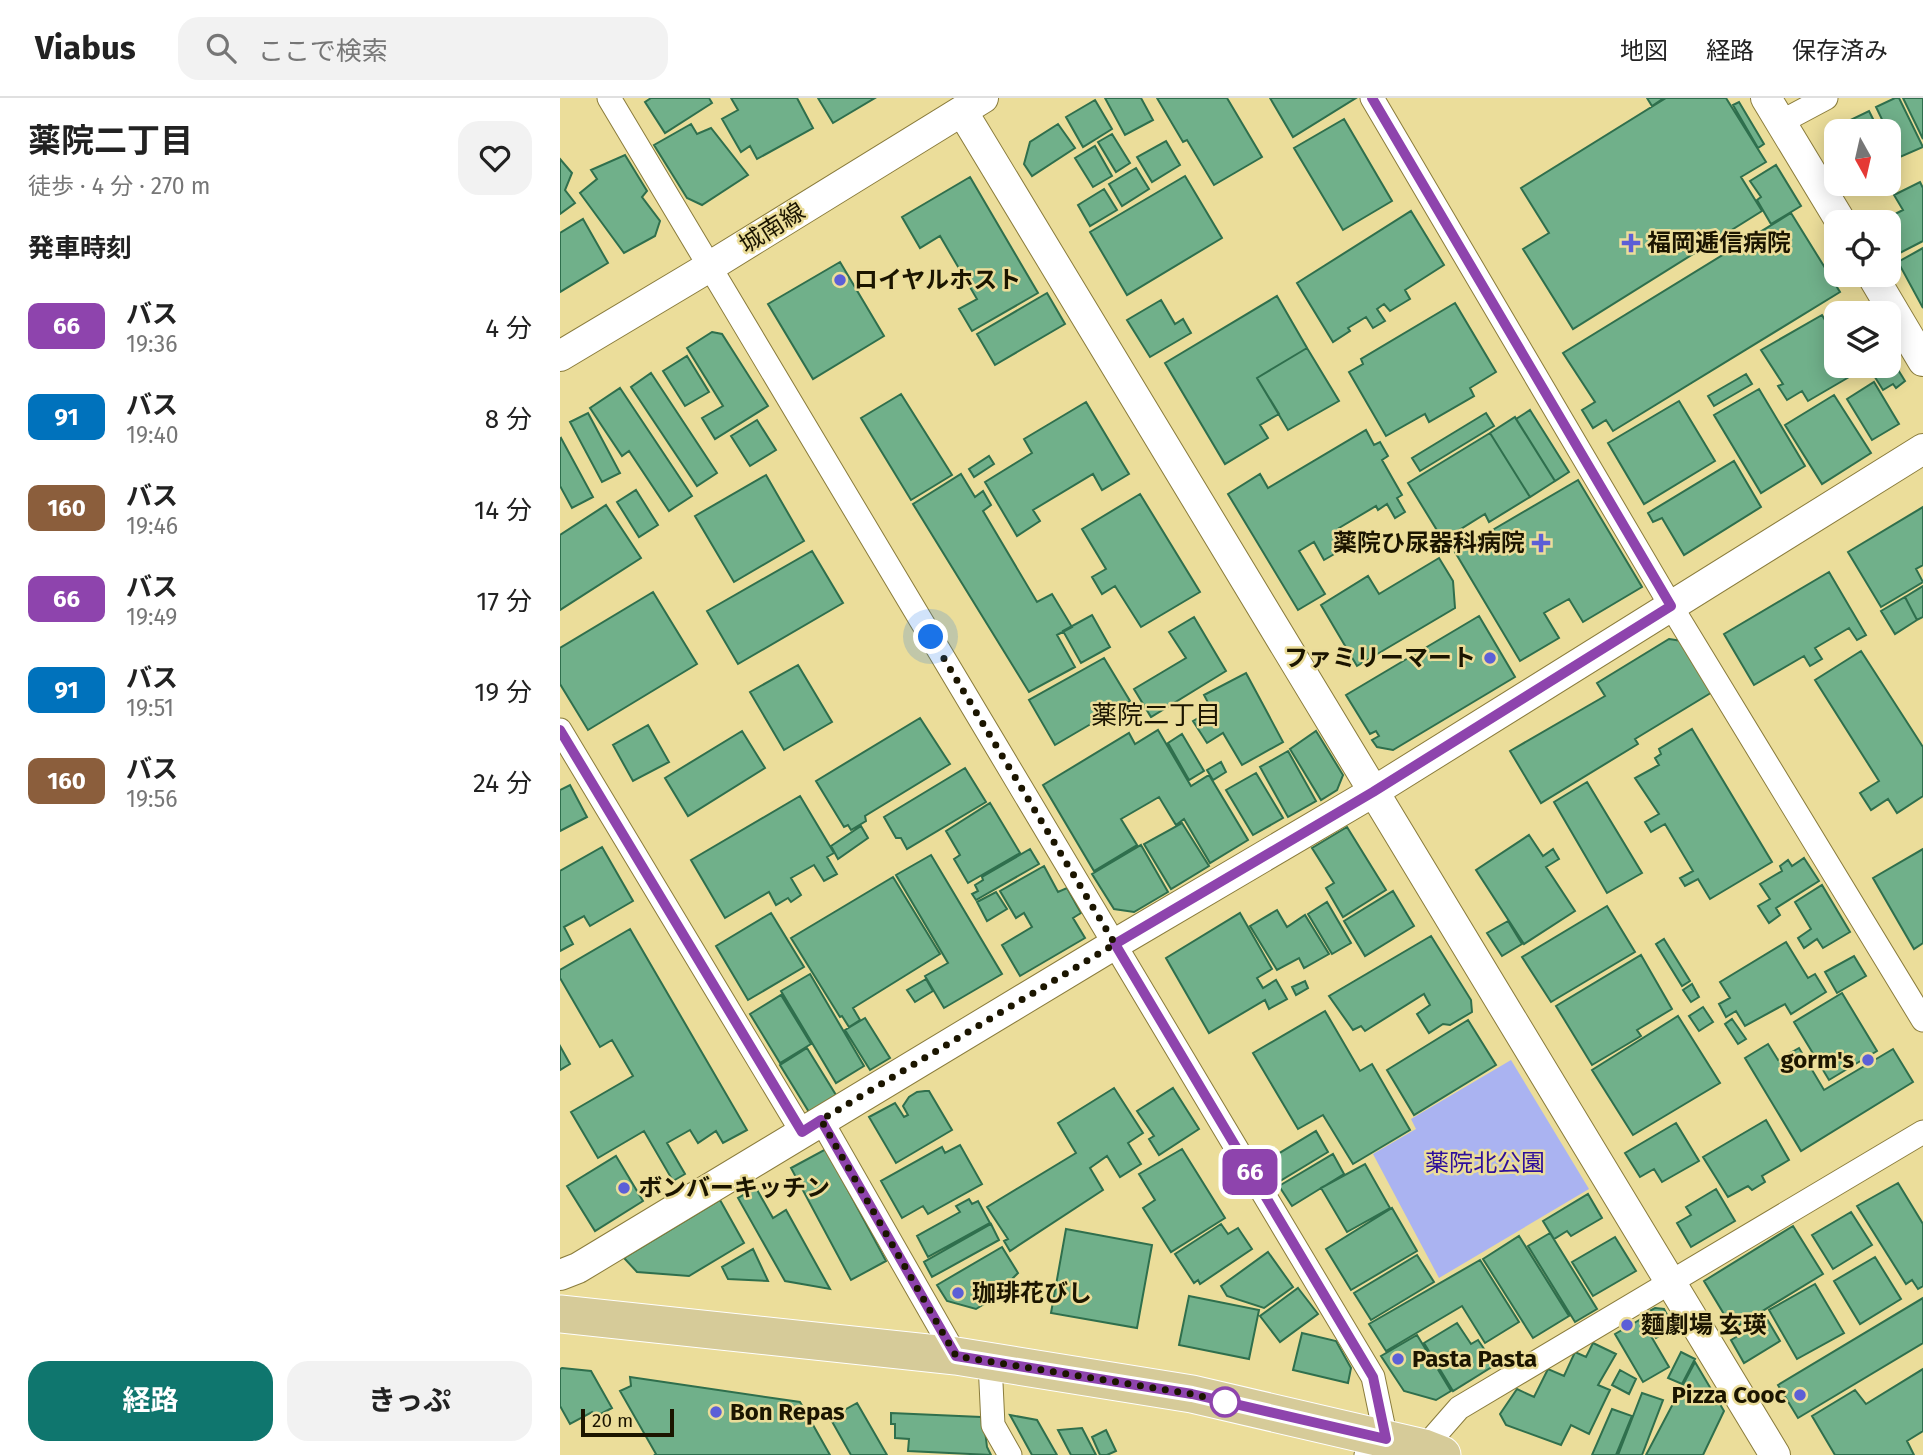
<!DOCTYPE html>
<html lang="ja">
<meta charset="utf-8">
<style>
body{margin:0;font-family:"Fira Sans","Noto Sans JP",sans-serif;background:#f2f2f2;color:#222;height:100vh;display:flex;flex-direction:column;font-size:26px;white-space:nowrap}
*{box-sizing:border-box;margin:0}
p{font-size:23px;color:#767676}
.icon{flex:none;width:38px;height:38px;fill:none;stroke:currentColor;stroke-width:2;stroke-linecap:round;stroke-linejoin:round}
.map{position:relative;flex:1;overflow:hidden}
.details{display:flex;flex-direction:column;background:#fff;width:560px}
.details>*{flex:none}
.badge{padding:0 14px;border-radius:10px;font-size:24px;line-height:46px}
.needle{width:46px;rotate:172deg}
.buttons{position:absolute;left:1264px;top:21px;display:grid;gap:14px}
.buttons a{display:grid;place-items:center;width:77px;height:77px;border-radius:14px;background:#fff;box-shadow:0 4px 18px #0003;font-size:35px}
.scale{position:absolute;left:21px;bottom:18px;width:93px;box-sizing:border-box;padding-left:7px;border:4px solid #1b1500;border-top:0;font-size:19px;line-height:24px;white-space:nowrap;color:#1b1500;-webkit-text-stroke:5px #ebdd9a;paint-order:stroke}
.you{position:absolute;width:35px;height:35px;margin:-18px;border:5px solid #fff;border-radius:50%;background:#1a73e8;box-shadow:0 0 0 10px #1a73e833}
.map>.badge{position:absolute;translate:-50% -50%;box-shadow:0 0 0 4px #fff}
h2{padding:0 28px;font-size:26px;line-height:63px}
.round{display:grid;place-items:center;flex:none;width:74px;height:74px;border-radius:21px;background:#f2f2f2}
.summary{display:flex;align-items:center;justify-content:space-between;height:119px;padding:0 28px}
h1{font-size:33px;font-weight:700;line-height:52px}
.primary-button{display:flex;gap:14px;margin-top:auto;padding:14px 28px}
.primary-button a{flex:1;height:80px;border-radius:21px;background:#0f766e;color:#fff;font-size:28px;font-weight:700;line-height:80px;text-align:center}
.primary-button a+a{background:#f2f2f2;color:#222}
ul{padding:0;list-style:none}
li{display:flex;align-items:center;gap:21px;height:91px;padding:0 28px}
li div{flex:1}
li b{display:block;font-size:26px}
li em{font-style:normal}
li .badge{min-width:77px;font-weight:700;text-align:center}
header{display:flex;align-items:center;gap:42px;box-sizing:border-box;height:98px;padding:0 35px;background:#fff;border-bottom:2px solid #e0e0e0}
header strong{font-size:33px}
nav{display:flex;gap:38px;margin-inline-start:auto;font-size:24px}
.search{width:490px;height:63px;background:#f2f2f2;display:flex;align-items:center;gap:18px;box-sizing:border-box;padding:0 24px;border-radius:21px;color:#767676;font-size:26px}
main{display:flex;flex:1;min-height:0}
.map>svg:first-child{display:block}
.green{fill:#aab3f1}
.building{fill:#70b08a;stroke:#2f6f4d;stroke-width:2}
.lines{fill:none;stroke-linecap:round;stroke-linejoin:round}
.minor-casing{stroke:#8a7c3c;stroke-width:25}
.tertiary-casing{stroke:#8a7c3c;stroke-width:32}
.primary-casing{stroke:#fff;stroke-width:39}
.minor{stroke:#fff;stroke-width:23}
.tertiary{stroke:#fff;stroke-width:30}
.primary{stroke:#d6cb99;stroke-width:37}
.line-casing{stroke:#fff;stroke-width:16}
.line{stroke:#8e44ad;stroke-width:10}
.walk{stroke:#1b1500;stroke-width:7;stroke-dasharray:0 12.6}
.poi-dot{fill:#5c5fd7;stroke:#ebdd9a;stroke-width:2.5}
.stop-dot{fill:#fff;stroke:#8e44ad;stroke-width:3.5}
.labels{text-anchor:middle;stroke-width:5;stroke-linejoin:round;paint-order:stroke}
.street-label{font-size:24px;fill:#1b1500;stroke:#ebdd9a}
.poi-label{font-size:24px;font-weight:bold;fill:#1b1500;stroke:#ebdd9a;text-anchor:start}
.park-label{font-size:24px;fill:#2d0e9b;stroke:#ebdd9a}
.neighbourhood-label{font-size:26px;fill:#1b1500;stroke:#ebdd9a}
</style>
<header>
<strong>Viabus</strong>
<div class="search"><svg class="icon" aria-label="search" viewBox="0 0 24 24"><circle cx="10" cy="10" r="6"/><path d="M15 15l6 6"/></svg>ここで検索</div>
<nav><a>地図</a><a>経路</a><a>保存済み</a></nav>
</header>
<main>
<section class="details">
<div class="summary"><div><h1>薬院二丁目</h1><p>徒歩 · 4 分 · 270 m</p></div><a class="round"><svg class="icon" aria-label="heart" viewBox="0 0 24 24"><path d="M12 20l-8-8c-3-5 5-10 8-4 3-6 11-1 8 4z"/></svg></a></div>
<h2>発車時刻</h2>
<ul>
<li><span class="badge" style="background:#8e44ad;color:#fff">66</span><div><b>バス</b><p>19:36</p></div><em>4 分</em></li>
<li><span class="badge" style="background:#0072bc;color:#fff">91</span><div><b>バス</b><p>19:40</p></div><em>8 分</em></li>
<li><span class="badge" style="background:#8b5e3c;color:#fff">160</span><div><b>バス</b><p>19:46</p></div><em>14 分</em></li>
<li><span class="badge" style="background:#8e44ad;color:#fff">66</span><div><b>バス</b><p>19:49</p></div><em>17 分</em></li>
<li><span class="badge" style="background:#0072bc;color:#fff">91</span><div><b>バス</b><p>19:51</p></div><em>19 分</em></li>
<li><span class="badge" style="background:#8b5e3c;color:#fff">160</span><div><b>バス</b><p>19:56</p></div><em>24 分</em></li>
</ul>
<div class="primary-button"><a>経路</a><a>きっぷ</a></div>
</section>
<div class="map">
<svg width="1363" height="1357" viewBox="0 0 1363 1357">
<rect width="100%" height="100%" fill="#ebdd9a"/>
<path class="green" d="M951,962l78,129 -150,89 -66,-124 43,-25 -5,-10z"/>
<path class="building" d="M91,0h58l3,5 -47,30 -20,-31z
M171,0h66l16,30 -56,31 -7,-13 -9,6 -19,-33 16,-9z
M258,0h57l-42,25z
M545,0h36l12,22 -28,15z
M597,0h70l35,59 -48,28 -27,-45 -4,2z
M710,0h86l-63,39z
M1087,0h17l-12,8z
M1106,0h60l40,64 -25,15 21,34 -189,118 -50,-80 26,-16 -28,-45z
M1335,0h4l24,49 -23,10 -24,-50z
M1343,0h20v41z
M535,2l17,29 -29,18 -17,-30z
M1179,4l25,42 -6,4 -25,-43z
M1309,13l10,20h-37l-2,-6z
M784,21l48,82 -49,29 -49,-82z
M131,26l6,10 14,-6 37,47 -46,30 -15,-7 -33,-53z
M498,26l17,24 -43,28 -8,-12 6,-22z
M552,36l18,29 -14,9 -18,-30z
M606,43l14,24 -28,17 -15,-25z
M535,48l17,30 -19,11 -18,-29z
M65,57l22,36 -5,6 18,24 -5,15 -31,17 -44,-60 17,-14 -6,-9z
M0,61l12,14 -7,17 10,13 -15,11z
M1216,67l25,41 -30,18 -14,-24 4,-3 -11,-16z
M576,70l13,21 -27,17 -13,-22z
M625,78l37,62 -95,57 -37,-63z
M410,79l68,116 -66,38 -13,-22 18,-10 -37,-63 -20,12 -18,-31z
M1360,84l3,6v53l-25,13 -10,-16v-16h-9l24,-12 -9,-15z
M544,91l13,21 -27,16 -12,-21z
M851,113l33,54 -39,25 5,9 -20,12 -6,-7 -7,5 8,12 -12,7 -7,-11 -18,11 2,3 -17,11 -36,-59z
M1231,115l49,79 -227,139 -7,-11 -13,8 -11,-18 13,-8 -32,-49z
M23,121l25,44 -48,29v-59z
M1363,150v60l-25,-46z
M280,164l44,74 -71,43 -45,-75z
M487,195l18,31 -70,41 -18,-31z
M717,198l30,52 -50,30 22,36 -19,11 8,13 -43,26 -60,-101z
M601,202l14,24 8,-5 8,14 -41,24 -23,-37z
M895,205l41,69 -26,16 4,8 -45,26 -4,-8 -39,22 -37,-64 14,-8 -2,-5z
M1262,217l14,24v27h16l4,7 -48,28 -6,-10 -15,9 -9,-14 5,-2 -22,-34z
M152,234l10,2 46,72 -53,33 -13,-21 21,-12 -36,-58z
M747,250l32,53 -51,29 -31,-52z
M127,258l22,36 -24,14 -22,-35z
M1332,262l13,21 -9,7 -3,-4 -10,6 -15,-24h20v-4z
M91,275l66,100 -20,13 -66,-99z
M1186,276l6,10 -38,22 -6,-10z
M1314,284l25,42 -27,16 -25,-41z
M60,290l72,108 -23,15 -40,-60 -7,5 -32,-48z
M1199,291l46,77 -44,27 -47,-78z
M341,296l51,81 -41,25 -50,-82z
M1274,297l37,58 -49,31 -37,-59z
M1119,303l36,60 -71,43 -36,-61z
M526,304l43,72 -27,16 -9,-16 -60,36 7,11 -23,15 -32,-54 47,-29 -8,-14z
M970,312l39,62 -14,9 -39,-62z
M28,315l32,60 -18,9 -32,-60z
M926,315l8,13 -74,45 -8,-13z
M955,319l40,64 -25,16 -40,-64z
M197,322l19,30 -26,16 -19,-30z
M806,332l8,15 6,-3 8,14 -6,4 20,35 -5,3 8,14 -10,6 -8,-14 -9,6 -2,-4 -37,22 11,17 -26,15 -10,-18 -15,9 26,43 -27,16 -70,-116 32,-20 8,14z
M930,335l40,64 -41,25 -4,-8 -42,26 -35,-57z
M1,340l32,59 -21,11 -12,-22v-47z
M429,358l5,8 -20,13 -5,-8z
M1174,363l27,46 -77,48 -22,-37 -9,4 -5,-9z
M401,376l14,23 8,-6 8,14 -8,6 54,91 15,-8 20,33 -15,8 18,32 -46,25 -116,-188z
M206,377l38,66 -70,41 -39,-66z
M1018,382l64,107 -59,35 -14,-23 -25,14 15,25 -39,23 -65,-109z
M76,392l22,35 -19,12 -22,-35z
M580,396l60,98 -59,35 -26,-41 -13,8 -10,-17 14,-8 -24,-40z
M46,407l35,53 -81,52v-75z
M1363,409v58l-7,4 7,13 -42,25 -33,-55z
M252,453l31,52 -105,61 -31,-53z
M879,460l14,23 2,27 -98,58 -36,-61 47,-29 11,18z
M1269,474l37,63 -9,5 -8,-12 -34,20 7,11 -12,7 -6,-10 -50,29 -30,-51z
M1363,488v31l-6,3 -12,-23z
M93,494l44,72 -109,66 -28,-46v-36z
M1345,499l12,23 -22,14 -14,-23z
M532,517l18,32 -29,16 -18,-32z
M919,518l36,61 -122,73 -16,-3 -5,-7 7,-4 -3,-5 -6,3 -24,-39z
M634,519l32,54 -75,46 -17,-28 52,-31 -17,-26z
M1109,541l13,2 32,50 -79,48 3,5 -97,59 -31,-52 95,-55 -8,-13z
M1301,553l62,96v49l-26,17 -9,-14 -17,11 -11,-17 19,-12 -64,-101z
M544,560l26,43 -75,44 -26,-45z
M238,567l34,57 -48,28 -34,-58z
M686,575l37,69 -41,23 -19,-32 -16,10 -14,-22 19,-11 -8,-15z
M360,620l30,46 -85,52 1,5 -15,9 -3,-5 -4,2 -28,-46z
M88,627l21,37 -36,19 -20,-36z
M1132,631l80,133 -62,37 -12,-20 -13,7 -5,-8 13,-7 -28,-47 -14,8 -6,-10 14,-8 -24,-36 24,-13 -4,-7 6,-4 -2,-5z
M598,632l33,56 18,-11 39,65 -38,23 -26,-44 -8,6 -17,-28 -38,22 16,26 -43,26 -51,-86 86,-52 6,11z
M182,633l23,37 -77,48 -23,-38z
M756,633l27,44 -6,15 -16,10 -31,-51z
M622,636l22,37 -15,9 -21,-37z
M728,653l28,50 -28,16 -28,-50z
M661,664l5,10 -13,8 -6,-10z
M405,670l21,34 -79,47 -6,-11h-5l-12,-21z
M696,675l27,45 -30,17 -27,-45z
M1027,684l55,91 -35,20 -53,-91z
M10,687l17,32 -27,14v-41z
M240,698l34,57 -7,4 10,17 -13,7 -10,-16 -23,13 10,17 -10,7 -3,-4 -12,7 -7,-13 -44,26 -34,-58z
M430,705l30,50 -52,30 -14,-24 6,-4 -14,-24z
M622,725l27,43 -38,23 -27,-45z
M301,728l7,12 -30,21 -7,-13z
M787,729l39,63 -43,27 -17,-29 8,-5 -22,-35z
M969,737l14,21 10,-7 6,10 -13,8 29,44 -51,33 -48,-74z
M581,747l27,47 -34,20 -20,-3 -22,-35z
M42,749l31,54 -43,25 -6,-10 -20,11 9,17 -13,7v-80z
M470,751l9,15 -63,36 -4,-6 6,-3 -3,-6 8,-5 -1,-3z
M1363,751v94l-9,6 -41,-71z
M371,757l71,119 -58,34 -19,-32 23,-13 -52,-88z
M1244,760l15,23 -43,27 4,7 -11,8 -11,-17 12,-7 -10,-15 22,-13 -2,-5 8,-6 4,6z
M484,768l14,26 9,-4 14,25 -8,5 12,20 -65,38 -18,-31 30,-18 -8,-14 -8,5 -16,-27z
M333,779l47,77 -87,54 7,12 -11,7 -7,-11 -2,1 -49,-79z
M1262,787l28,47 -27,16 -6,-9 -13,9 -6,-10 13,-9 -16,-27z
M833,793l21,35 -49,30 -21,-35z
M436,794l11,17 -20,12 -10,-19z
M767,804l24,41 -19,11 -24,-40z
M1047,808l28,46 -84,50 -29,-45z
M717,812l10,17 18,-12 24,39 -25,14 -5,-10 -22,12 -27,-44z
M211,815l33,54 -56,33 -32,-54z
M680,815l32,56 -15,9 6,10 13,-8 11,19 -18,10 -4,-9 -56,33 -43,-75z
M948,823l14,23 -20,12 -15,-23z
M70,831l117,201 -24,13 -7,-12 -18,12 -8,-13 -23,13 18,31 -12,7 -29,-50 -46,27 -27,-46 62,-36 -21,-36 -12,7 -40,-69v-8z
M871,838l40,64 1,12 -22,13 -7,-1 -14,9 -12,-19 13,-9 -6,-11 -59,37 -4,-5 -8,4 -24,-34z
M1104,841l26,42 -8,5 -26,-42z
M1226,844l22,36 7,-4 11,18 -35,22 -6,-10 -40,22 -9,-15 -10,6 -7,-13 11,-6 -10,-16z
M1081,857l31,54 -35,21 4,6 -49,29 -36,-59z
M1294,858l12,20 -29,17 -12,-21z
M250,876l54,92 -28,17 -55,-92z
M366,881l7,12 -18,11 -8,-12z
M745,883l3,7 -12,7 -4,-8z
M1132,886l7,13 -8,5 -8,-12z
M1282,895l35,58 -48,29 -35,-58z
M221,897l30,49 -31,19 -30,-49z
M1143,909l10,15 -14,9 -10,-15z
M765,913l35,60 12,-7 38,66 -57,34 -30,-49 -25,14 -45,-76z
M1118,918l42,67 -87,52 -41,-65z
M305,920l25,40 -20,12 -25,-40z
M1172,921l14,20 -8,5 -13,-20z
M908,922l28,45 -82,50 -27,-45z
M1208,946l10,16 21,-12 25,42 69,-41 20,33 -112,69 -56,-93z
M0,948l10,18 -10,6z
M247,950l29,47 -27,17 -29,-47z
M554,990l29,45 -15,10 13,21 -21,13 -13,-21 -17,12 13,22 -93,61 -6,-10 4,-2 -21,-32 89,-54 -18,-30z
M613,990l26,41 -40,26 -10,-16 5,-3 -17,-25z
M365,993h4l23,39 -56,33 -27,-46 26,-14 9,14 4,-2 -5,-9 6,-9 8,-5z
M1206,1022l23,40 -27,16 3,6 -13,8 -4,-4 -20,11 -25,-40z
M1116,1025l23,38 -37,21 -8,-13 -14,8 -15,-24z
M756,1033l12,21 -53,32 -12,-21z
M400,1047l22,39 -54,30 -5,-8 -21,12 -21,-37 61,-34 3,6z
M266,1051l60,112 -35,19 -60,-112z
M622,1051l43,69 -54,34 -28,-44 12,-8 -16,-26z
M773,1056l11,20 -52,32 -13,-20z
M56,1058l27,45 -48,30 -28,-45z
M805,1066l25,44 -43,24 -26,-44z
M1338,1085l25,41v62l-5,3 -6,-9 -6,4 -49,-78z
M196,1090l17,30 13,-8 44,79 -45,-8 -47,-83z
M1156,1091l19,32 -44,26 -14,-24 14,-8 -5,-8z
M1028,1096l14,24 -31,18 -4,-5 -13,8 -11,-18z
M409,1101l3,5 6,-3 12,22 -62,34 -11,-21 43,-24 -4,-6z
M160,1102l24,43 -55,33 -52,-4 -13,-14z
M832,1110l25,43 -66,39 -25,-41z
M1291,1114l21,33 -39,24 -21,-34z
M431,1126l8,16 -67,37 -8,-15z
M661,1126l7,10 10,-6 14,21 -52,35 -2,-4 -4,3 -19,-29z
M1233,1128l30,48 -90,55 -29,-48z
M506,1131l86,16 -15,83 -86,-15z
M990,1135l47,76 -22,13 -47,-76z
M959,1138l50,80 -36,22 -50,-79z
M1055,1139l21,34 -43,25 -21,-34z
M442,1149l16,26 -5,5 8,14 -15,9 -7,-6 -23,14 -29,-8 -10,-16z
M193,1151l15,32 -40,-2 -6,-12z
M708,1154l25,35 -29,21 -37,-12 -6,-10z
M857,1157l17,27 -63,38 -17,-27z
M1315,1159l26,42 -41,25 -26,-43z
M920,1162l39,62 -34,21 -23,-37 -76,45 -17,-27z
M1255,1186l29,49 -47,26 -28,-49z
M738,1190l20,26 -38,28 -20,-26z
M629,1198l70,14 -10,49 -70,-14z
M1363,1200v45l-125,75 -20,-33z
M1095,1210l9,1 10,19 -18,10 -14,-23z
M1081,1221l28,48 -26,15 -28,-48z
M1207,1221l13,22 -36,22 -13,-23z
M897,1225l14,21 7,-4 17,25 -42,26 -29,-48z
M742,1235l34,8 15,27 -3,15 -55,-13z
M857,1237l34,56 -15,9 -32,-9 -23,-35z
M1033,1245l23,11 -18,31 12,5 -21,44 -18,-9 -10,20 -55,-20 -6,-11 17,-25 17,8 14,-28 16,7 11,-24 11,5z
M1121,1254l14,7 -13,25 -14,-6z
M1135,1264l29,49 -21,44h-57z
M2,1270l29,3 21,37 -17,9 -3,-5 -22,12 -10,-18v-37z
M1363,1271v62l-16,10 7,14h-79l-23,-39 43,-26 11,14z
M1060,1272l16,9 -7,15 -17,-9z
M70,1279l170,25 30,53h-176l2,-1 -36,-63 11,-5z
M1082,1295l21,7 -21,55h-24z
M297,1305l30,52h-36l-21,-37z
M1052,1311l20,7 -16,39h-24z
M331,1315l90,4 3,5 3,25 4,8 -83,-4 1,-12 -14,-1v-14h-4z
M450,1317l27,5 20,35h-25z
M522,1330l14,27h-25l-13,-25z
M546,1332l10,21 -9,4h-7l-8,-18z"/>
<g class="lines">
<defs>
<path id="minor" d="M49,0l764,1279 13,62 -20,16
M812,0l299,508 252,414
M1221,24l45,-24
M0,632l242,402
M261,1022l135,236
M430,1264l3,63 17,30
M864,1350l35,-40 464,-276"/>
<path id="tertiary" d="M1206,0l75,124
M402,13l813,1344
M1312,177l51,86
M0,258l149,-89 274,-169
M0,1177l18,-7 537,-324 258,-152 550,-343"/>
<path id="primary" d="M0,1216l396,42 236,38 232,54 18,7"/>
</defs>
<use href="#minor" class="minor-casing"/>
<use href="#tertiary" class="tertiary-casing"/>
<use href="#primary" class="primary-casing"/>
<use href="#minor" class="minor"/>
<use href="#tertiary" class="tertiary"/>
<use href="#primary" class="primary"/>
</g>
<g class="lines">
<defs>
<path id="line" d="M0,632l242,402 19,-12 135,236 236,38 194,45 -13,-62 -258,-433 258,-152 298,-186 -299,-508"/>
</defs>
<use href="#line" class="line-casing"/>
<use href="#line" class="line"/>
<path class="walk" d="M371,539l184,307 -294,176 135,236 236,38 33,8"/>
</g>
<g class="poi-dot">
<path d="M1067.5 134.5h7v7h7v7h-7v7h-7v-7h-7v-7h7z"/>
<circle cx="280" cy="182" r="7"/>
<path d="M977.5 434.5h7v7h7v7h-7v7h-7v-7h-7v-7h7z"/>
<circle cx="930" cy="560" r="7"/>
<circle cx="1308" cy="962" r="7"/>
<circle cx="64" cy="1090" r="7"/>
<circle cx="398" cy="1195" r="7"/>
<circle cx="1067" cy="1227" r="7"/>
<circle cx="838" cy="1261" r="7"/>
<circle cx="1240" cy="1297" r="7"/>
<circle cx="156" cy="1314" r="7"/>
</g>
<circle class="stop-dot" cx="665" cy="1304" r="14"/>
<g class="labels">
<g class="street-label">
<text transform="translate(212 130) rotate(-32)" y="8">城南線</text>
</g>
<g class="poi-label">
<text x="1087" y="153">福岡逓信病院</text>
<text x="294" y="190">ロイヤルホスト</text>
<text x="965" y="453" text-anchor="end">薬院ひ尿器科病院</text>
<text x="916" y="568" text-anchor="end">ファミリーマート</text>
<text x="1294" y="970" text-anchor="end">gorm's</text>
<text x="78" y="1098">ボンバーキッチン</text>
<text x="412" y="1203">珈琲花びし</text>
<text x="1081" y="1235">麵劇場 玄瑛</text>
<text x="852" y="1269">Pasta Pasta</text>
<text x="1226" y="1305" text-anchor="end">Pizza Cooc</text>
<text x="170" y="1322">Bon Repas</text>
</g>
<g class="park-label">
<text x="925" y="1073">薬院北公園</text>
</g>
<g class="neighbourhood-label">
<text x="596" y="626">薬院二丁目</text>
</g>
</g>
</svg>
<div class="buttons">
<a><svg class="needle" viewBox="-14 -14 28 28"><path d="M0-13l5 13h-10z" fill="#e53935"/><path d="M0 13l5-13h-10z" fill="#767676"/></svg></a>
<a><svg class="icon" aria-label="locate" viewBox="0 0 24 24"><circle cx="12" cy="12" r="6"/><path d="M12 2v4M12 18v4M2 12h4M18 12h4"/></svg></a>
<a><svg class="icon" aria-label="layers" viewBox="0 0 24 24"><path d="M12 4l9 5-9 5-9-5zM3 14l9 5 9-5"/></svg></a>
</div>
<div class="scale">20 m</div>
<div class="you" style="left:371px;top:539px"></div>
<b class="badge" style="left:690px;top:1074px;background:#8e44ad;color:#fff">66</b>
</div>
</main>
